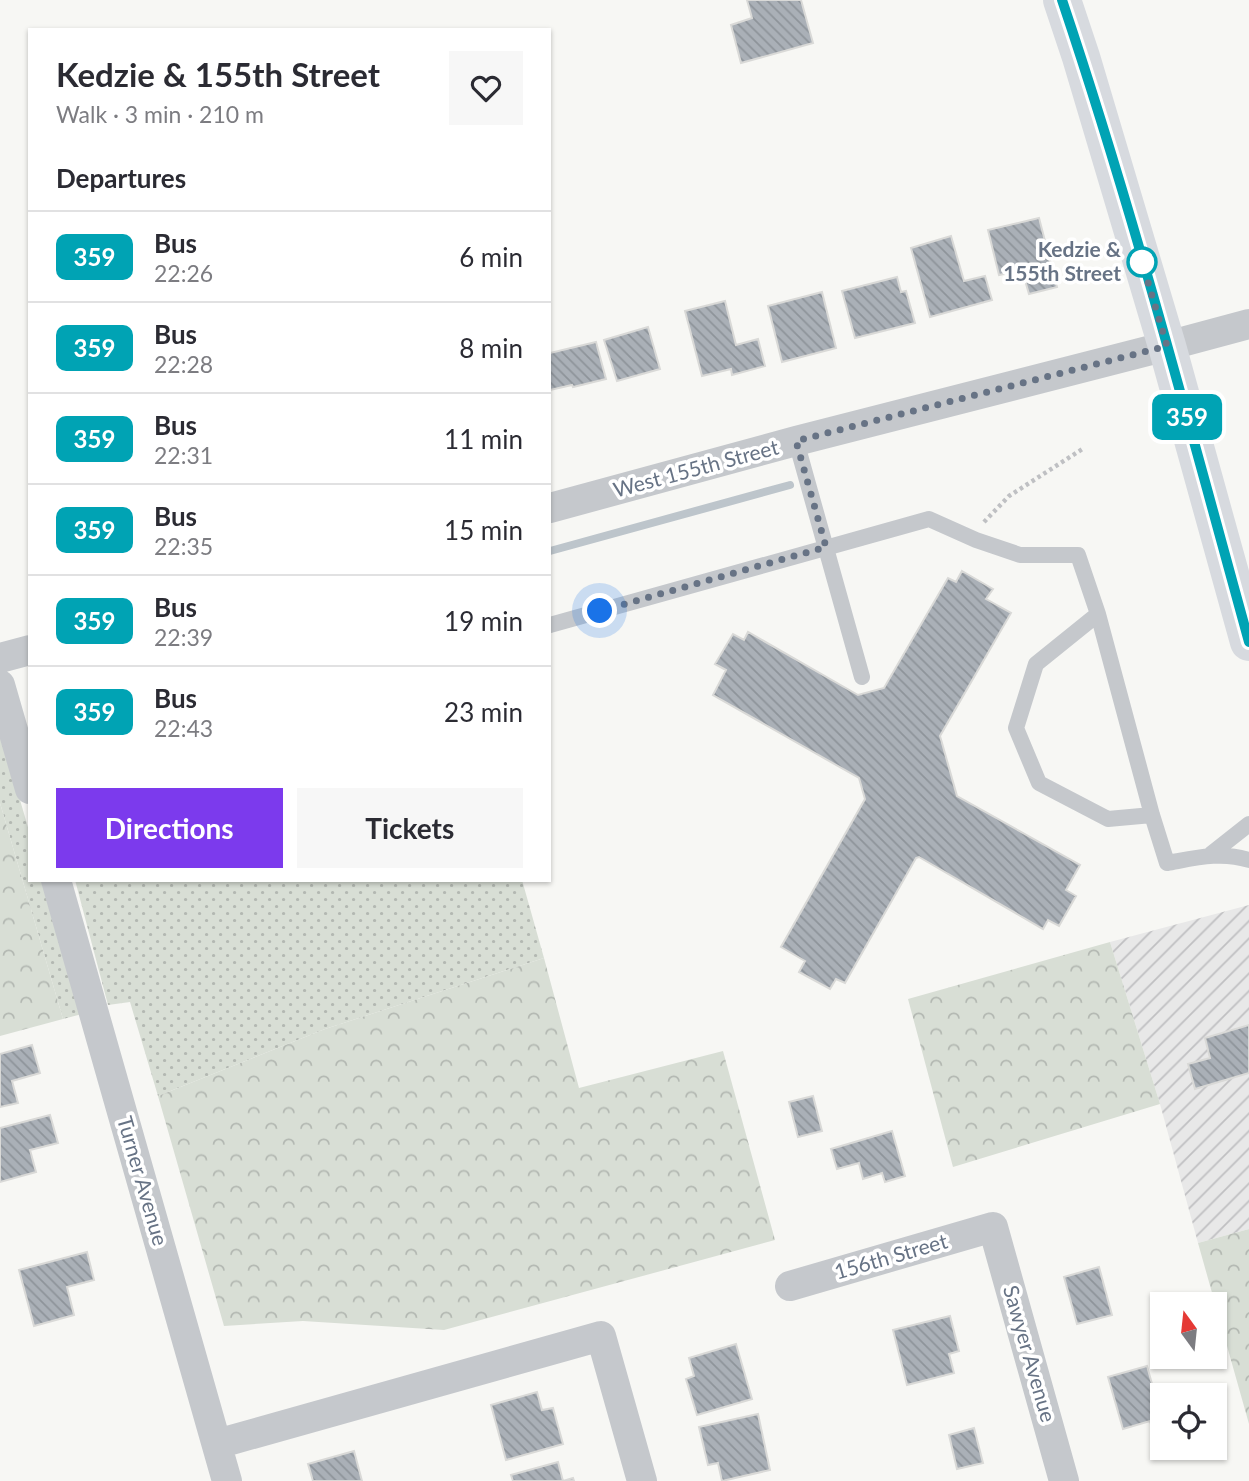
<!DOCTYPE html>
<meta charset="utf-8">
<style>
body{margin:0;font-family:Lato,sans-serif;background:#f7f7f7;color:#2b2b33;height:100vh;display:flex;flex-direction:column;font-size:26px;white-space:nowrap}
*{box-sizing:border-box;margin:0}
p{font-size:23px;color:#7c7c81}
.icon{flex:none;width:38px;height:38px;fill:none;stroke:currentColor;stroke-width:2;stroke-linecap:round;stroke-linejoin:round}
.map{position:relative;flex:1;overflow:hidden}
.drawer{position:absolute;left:28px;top:28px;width:523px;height:854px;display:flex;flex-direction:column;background:#fff;border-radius:0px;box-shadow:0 2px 5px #0004}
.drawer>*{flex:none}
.badge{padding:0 14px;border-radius:10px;font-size:24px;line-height:46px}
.needle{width:46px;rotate:345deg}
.tools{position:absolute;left:1150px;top:1292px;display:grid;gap:14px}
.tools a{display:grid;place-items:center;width:77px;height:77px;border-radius:0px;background:#fff;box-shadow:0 2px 5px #0004;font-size:35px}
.you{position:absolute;width:35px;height:35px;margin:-18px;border:5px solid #fff;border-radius:50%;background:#1a73e8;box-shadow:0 0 0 10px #1a73e833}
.map>.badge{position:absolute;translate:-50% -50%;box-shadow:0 0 0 4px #fff}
h2{padding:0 28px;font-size:26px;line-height:63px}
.round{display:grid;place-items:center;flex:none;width:74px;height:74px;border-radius:0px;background:#f7f7f7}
.headline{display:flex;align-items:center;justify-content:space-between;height:119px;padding:0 28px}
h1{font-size:33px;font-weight:700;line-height:52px}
.cta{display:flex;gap:14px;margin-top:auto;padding:14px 28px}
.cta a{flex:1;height:80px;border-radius:0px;background:#7c3aed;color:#fff;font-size:28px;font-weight:700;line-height:80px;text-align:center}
.cta a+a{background:#f7f7f7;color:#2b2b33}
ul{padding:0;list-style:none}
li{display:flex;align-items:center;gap:21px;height:91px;padding:0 28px;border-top:2px solid #e1e1e2}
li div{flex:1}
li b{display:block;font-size:26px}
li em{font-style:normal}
li .badge{min-width:77px;font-weight:700;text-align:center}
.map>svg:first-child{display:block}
.industrial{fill:url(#industrial-furrows)}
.grass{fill:url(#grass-dots)}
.forest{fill:url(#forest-crowns)}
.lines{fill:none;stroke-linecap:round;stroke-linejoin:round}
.stream{stroke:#bdc5cb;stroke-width:8}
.building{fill:url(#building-back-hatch);stroke:#d9d9d7;stroke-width:2}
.path{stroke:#bfc0c3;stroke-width:4.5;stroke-dasharray:3.5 3.5;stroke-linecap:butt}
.lane{stroke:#c5c8cc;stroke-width:16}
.street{stroke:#c5c8cc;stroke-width:30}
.secondary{stroke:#d7dadf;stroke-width:38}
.line-casing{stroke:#fff;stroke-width:16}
.line{stroke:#00a3b4;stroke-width:10}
.walk{stroke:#677385;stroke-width:7;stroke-dasharray:0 12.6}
.stop-dot{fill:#fff;stroke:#00a3b4;stroke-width:3.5}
.labels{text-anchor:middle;stroke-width:7;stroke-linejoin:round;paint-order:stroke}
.stop-label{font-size:21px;font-weight:bold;fill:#677385;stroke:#fff;text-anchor:end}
.street-label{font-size:21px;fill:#677385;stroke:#fff}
</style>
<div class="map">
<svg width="1249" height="1481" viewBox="0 0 1249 1481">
<defs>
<pattern id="industrial-furrows" width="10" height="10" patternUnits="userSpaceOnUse" patternTransform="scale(1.75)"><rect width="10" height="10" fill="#e8e8e8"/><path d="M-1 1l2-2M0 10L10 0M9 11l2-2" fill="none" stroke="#c0c0c2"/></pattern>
<pattern id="grass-dots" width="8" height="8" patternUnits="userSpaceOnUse" patternTransform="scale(1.75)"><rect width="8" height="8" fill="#d8ded5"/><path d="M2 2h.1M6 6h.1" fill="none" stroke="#b3b8b2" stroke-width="1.8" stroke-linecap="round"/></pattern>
<pattern id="forest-crowns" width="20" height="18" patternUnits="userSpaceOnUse" patternTransform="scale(1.75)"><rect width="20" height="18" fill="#d8ded5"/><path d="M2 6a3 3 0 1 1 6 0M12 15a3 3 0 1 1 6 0" fill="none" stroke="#b3b8b2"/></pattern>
<pattern id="building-back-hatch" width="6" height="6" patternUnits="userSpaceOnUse" patternTransform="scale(1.75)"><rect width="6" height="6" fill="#aab0b7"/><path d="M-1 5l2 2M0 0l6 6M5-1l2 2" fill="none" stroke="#8e949a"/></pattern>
</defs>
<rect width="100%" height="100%" fill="#f7f7f4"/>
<path class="industrial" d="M1249,905v324l-51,14 -38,-139 -50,-162z"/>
<path class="grass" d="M0,732l30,102v46h13l39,134 -19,5 -63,-216z
M75,880h447l22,78 -219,71 -167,67 -28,-94 -22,3z"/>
<path class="forest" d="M0,803l63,216 -63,17z
M1110,942l50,162 -207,63 -45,-168z
M544,958l35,130 144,-37 52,189 -331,90 -141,-9 -79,5 -66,-230 167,-67z
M1249,1229v195l-51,-181z"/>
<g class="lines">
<path class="stream" d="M550,551l240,-66"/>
</g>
<path class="building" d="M747,0h54l12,43 -72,20 -10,-38 21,-7z
M1039,218l18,69 -28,7 -7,-24 -23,5 -11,-45z
M951,236l13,45 21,-5 7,24 -62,17 -19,-69z
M897,277l4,15 5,-1 9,32 -60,15 -13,-47z
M822,292l14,56 -54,14 -14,-56z
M725,301l11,44 22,-6 7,27 -33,9 -1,-6 -29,7 -17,-65z
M648,327l12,42 -43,12 -13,-41z
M596,342l10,37 -33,8 -1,-2 -22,5v-37z
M962,571l31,18 -7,10 25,14 -71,123 17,60 123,69 -14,25 10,6 -17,30 -11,-6 -5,9 -124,-72 -3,1 -71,125 -9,-4 -6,10 -31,-17 6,-11 -24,-14 84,-148 -6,-21 -146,-83 13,-25 -11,-6 18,-30 11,6 4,-8 110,63 26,-7 64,-110 8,4z
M1249,1025v48l-54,16 -7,-25 22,-6 -5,-20z
M32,1045l8,28 -28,8 6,22 -18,4v-53z
M813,1096l9,35 -24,6 -9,-35z
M50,1115l8,28 -28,7 6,22 -36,10v-54z
M892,1131l13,45 -20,6 -3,-9 -19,6 -4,-16 -22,6 -6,-20z
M87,1252l7,28 -27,7 7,28 -40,11 -15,-56z
M1099,1267l13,48 -35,9 -13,-47z
M950,1316l9,35 -10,3 5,19 -47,12 -14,-55z
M736,1344l16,55 -55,16 -11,-36 8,-3 -5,-18z
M1147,1366l12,43 3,-1v28l-7,2 -5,-17 -27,8 -15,-52z
M537,1392l5,18 11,-2 10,36 -57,16 -15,-55z
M758,1414l12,56 -48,11 -4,-18 -10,2 -9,-38z
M974,1428l9,35 -26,6 -8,-34z
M354,1451l8,30h-49l-5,-17z
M558,1462l5,19 10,-3 1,3h-61l-2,-6z"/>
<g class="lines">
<path class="path" d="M984,522l25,-26 75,-48"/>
<path class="lane" d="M796,441l66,236
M1098,614l-62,50 -20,64 23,55 69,36 44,-4
M550,625l379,-106 47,21 44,15h58l20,59 54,201 15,48c28,-5 54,-12 82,-3
M1211,854l38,-30"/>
<path class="street" d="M550,508l246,-67 371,-95 82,-22
M0,658l30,-8
M0,685l30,104
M56,880l171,601
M790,1286l203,-59 71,254
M217,1444l384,-108 41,145"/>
<path class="secondary" d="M1062,0l19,57 86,289 82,296"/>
</g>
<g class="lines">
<defs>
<path id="line" d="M1062,0c71,211 128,428 187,642"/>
</defs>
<use href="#line" class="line-casing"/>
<use href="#line" class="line"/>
<path class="walk" d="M600,611l226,-64 -30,-106 371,-95 -25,-84"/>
</g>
<circle class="stop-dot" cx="1142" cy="262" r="14"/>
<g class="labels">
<g class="stop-label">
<text x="1121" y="257">Kedzie &amp;<tspan x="1121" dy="24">155th Street</tspan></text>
</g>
<g class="street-label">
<text transform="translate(696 469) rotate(-15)" y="7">West 155th Street</text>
<text transform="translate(142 1181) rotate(74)" y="7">Turner Avenue</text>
<text transform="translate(891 1257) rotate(-16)" y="7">156th Street</text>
<text transform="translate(1029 1354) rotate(74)" y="7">Sawyer Avenue</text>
</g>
</g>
</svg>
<div class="tools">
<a><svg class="needle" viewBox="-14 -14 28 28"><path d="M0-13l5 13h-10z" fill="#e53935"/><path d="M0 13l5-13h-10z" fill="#7c7c81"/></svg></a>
<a><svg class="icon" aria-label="locate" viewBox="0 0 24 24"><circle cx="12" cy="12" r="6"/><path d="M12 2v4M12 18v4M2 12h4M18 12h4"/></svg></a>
</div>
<div class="you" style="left:600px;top:611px"></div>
<b class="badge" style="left:1187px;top:417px;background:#00a3b4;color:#fff">359</b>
<section class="drawer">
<div class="headline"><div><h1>Kedzie &amp; 155th Street</h1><p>Walk · 3 min · 210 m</p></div><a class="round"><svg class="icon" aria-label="heart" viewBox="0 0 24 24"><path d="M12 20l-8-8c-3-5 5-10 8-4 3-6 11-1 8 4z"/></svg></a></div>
<h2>Departures</h2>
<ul>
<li><span class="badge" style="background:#00a3b4;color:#fff">359</span><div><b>Bus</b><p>22:26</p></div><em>6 min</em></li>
<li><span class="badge" style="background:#00a3b4;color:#fff">359</span><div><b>Bus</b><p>22:28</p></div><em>8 min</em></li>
<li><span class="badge" style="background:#00a3b4;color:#fff">359</span><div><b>Bus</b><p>22:31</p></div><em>11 min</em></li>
<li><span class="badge" style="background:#00a3b4;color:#fff">359</span><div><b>Bus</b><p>22:35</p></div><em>15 min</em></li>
<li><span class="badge" style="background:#00a3b4;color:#fff">359</span><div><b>Bus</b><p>22:39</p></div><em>19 min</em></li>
<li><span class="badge" style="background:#00a3b4;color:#fff">359</span><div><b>Bus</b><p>22:43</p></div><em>23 min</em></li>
</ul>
<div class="cta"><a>Directions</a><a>Tickets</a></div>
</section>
</div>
